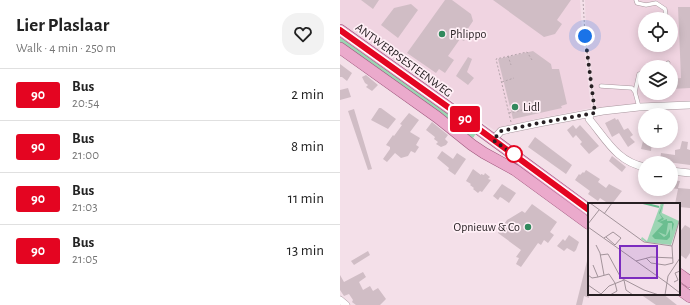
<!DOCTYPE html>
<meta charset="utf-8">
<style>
body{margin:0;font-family:"Alegreya Sans",sans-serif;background:#f2f2f2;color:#222;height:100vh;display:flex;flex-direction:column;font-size:15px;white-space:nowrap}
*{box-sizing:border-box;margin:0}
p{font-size:13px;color:#767676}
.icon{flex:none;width:22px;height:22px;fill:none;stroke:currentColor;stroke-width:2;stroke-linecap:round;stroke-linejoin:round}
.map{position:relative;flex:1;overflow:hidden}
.details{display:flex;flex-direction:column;background:#fff;width:340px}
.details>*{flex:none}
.badge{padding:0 8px;border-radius:3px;font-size:14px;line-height:26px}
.controls{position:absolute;left:298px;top:12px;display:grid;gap:8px}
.controls a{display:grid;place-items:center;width:40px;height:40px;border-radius:50%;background:#fff;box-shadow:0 2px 10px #0003;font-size:20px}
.you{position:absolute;width:20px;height:20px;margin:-10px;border:3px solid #fff;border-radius:50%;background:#1a73e8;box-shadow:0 0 0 6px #1a73e833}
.map>.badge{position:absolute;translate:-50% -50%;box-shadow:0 0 0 2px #fff}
.round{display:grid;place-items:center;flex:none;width:42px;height:42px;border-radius:16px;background:#f2f2f2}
.head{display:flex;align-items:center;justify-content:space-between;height:68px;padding:0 16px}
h1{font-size:19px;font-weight:600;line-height:30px}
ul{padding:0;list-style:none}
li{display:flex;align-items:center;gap:12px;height:52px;padding:0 16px;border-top:1px solid #e0e0e0}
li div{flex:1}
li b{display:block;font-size:15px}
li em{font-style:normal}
li .badge{min-width:44px;font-weight:700;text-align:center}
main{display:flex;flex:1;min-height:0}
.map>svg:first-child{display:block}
.built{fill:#f0d4e1;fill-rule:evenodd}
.green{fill:#9cd5b3}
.building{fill:#d0bdc5}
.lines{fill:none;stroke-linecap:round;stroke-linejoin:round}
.service-casing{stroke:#a8959d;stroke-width:4.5}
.minor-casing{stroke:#a8959d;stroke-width:8}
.primary-casing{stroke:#9d557b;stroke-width:12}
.path{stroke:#b4a4ab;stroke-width:1;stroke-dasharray:2 2;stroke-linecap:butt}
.service{stroke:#fff;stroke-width:3.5}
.minor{stroke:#fff;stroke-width:7}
.primary{stroke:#ebaacc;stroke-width:11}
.line-casing{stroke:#fff;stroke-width:9}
.line{stroke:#e40521;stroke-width:6}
.walk{stroke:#272023;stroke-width:4;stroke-dasharray:0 7.2}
.poi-dot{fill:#31895d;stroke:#ffeff6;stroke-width:1.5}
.stop-dot{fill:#fff;stroke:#e40521;stroke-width:2}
.labels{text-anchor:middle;stroke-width:3.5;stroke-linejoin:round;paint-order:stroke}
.poi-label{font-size:12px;fill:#272023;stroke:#ffeff6;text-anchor:start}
.street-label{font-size:12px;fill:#272023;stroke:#ffeff6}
.inset-river{fill:none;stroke:#6bbe90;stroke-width:2}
.inset-road{fill:none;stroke:#a2939a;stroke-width:1}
.view{fill:#7b2cbf;fill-opacity:0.15;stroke:#7b2cbf;stroke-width:2}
.inset-edge{fill:none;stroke:#272023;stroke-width:2}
</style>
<main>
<section class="details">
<div class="head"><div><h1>Lier Plaslaar</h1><p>Walk · 4 min · 250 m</p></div><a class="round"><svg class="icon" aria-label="heart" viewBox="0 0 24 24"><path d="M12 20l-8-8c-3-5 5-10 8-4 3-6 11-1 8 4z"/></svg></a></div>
<ul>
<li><span class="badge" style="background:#e40521;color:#fff">90</span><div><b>Bus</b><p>20:54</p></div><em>2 min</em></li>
<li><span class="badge" style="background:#e40521;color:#fff">90</span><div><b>Bus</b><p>21:00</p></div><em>8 min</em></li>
<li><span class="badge" style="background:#e40521;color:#fff">90</span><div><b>Bus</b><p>21:03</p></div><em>11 min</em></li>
<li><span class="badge" style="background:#e40521;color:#fff">90</span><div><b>Bus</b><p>21:05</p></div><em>13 min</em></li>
</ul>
</section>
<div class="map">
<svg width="350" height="305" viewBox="0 0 350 305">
<rect width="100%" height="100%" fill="#f4e0e9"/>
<path class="built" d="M0,0h240l2,31 9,77 -60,12 -18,5 -1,2 -18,3 -154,-107z
M245,0h105v101l-45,1 -48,8 -11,-80zM305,19h26v26h-26zM305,67h26v26h-26z"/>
<path class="green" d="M0,37l137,95 -4,6 -133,-95z"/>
<path class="building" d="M21,0h18l-6,9z
M105,0h7l19,14 2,7 -6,9 3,2 -6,9 -4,-2 -12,17 6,4 -9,13 -6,-4 -3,4 -29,-20z
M153,0h78l-14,20 5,4 -7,10 -11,3z
M71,4l7,6 -20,28 -17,-13 13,-17z
M338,7h12v81l-19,1v-10l10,-1z
M193,51l18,13 1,5h7l8,35 -6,2 1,2 -49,11 -15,-60z
M128,57l4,2 -5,13 7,6 -6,7 -12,-9z
M0,64l12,9 -5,8 -5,-4h-2z
M26,75l12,10 -6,6 -6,-4 2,-2 -3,-2 -3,-6z
M8,88l3,9 -11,3v-10z
M39,108h2l15,11 -8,10 -17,-9z
M14,109l18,60 -4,1 -20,-59z
M69,113l10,7 -9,12 10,6 -4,7 3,2 -4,6 -4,-2 -3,5 -7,2 -6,-5 -8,9 -4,-3 7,-10v-2l-4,-2 7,-10 1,1 8,-11 -2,-1z
M275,118l1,2 2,-1 6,11 4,-2 5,7 -3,2 5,5 -7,5 -9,-14 -7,4 -7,-14z
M92,122l16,13 -3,4 3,3 -2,3 -5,2 -5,-3 2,-2 -4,-3 1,-2 -9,-7z
M233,125l3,4 4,-4 19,21 -10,8 -9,-10 2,-2 -6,-7 -3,3 -6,-8z
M195,137l37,28 -6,9 -38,-27z
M303,141h9l-1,10 -10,-2z
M342,141l6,1 -1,7 3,1v15l-30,-4 1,-8 14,2v-5l5,-1z
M102,151l11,8 4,-6 9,6 -11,16 -7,-5 1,-2 -12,-10z
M272,156l14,11 -4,5 -13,-11z
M133,169l8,6v-1l3,1 1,-2 5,4 -2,2 3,1 -9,12 -2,-1 -2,2 -5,-4 1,-1 -4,-3 1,-1 -5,-3z
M246,170l14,9 -2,3 8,6 3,-4 13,7 -10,13h-3l-9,-6 -2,3 -10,-7 2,-3 -15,-11 4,-6 1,1 3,-3 1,1z
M331,180l9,1 -2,7 12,1v19l-11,-1v-3h-4l3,-15 -7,-1z
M162,184l14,9 -7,10 -7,-5 -2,-1 -2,3 -5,-4z
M192,204l25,18 -7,10 4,3 -6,8 -4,-3 -3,5 -3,-2 -17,24 -5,-3 3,-6 -3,-1 5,-7 -23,-17 9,-13 15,-9 3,2z
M345,225l5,3v25l-4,6 -7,-5v-21z
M229,235l10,7 -3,8 -2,2 -7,-4 -3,3 -7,-5 6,-7 2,2z
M28,251l2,4 -16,10 -3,-4z
M247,261h2v37l-5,-2 -2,9h-6z
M23,272l3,5 -7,5 4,8 7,-4 3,5 5,-3 8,11 -6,6h-24l-4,-3 1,-2 -4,-6 -5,2 -4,-6v-15l4,7z
M300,294h23l14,11h-21z"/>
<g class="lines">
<defs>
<path id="service" d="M296,0l1,3 9,2 10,-2 9,6 1,7
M323,67l5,-4
M261,86l31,2 3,4 4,15
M295,92l4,-18 6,-1"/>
<path id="minor" d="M250,114l-1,5c17,20 28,43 56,48
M153,140l8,-9 38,-8 64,-12 36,-4 51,-2
M331,171l19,2
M0,300l6,5"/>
<path id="primary" d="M0,30l136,97 113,83
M0,48l97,69 35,28 12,8 31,17 74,54
M339,274l11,8
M339,289l11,8"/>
</defs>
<use href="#service" class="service-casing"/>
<use href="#minor" class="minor-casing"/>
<use href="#primary" class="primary-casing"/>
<path class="path" d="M243,0l2,35 9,72
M168,56l3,9
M162,82l12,-4
M169,113l13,-3
M171,122l-15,-63 31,-7 5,8"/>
<use href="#service" class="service"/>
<use href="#minor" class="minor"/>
<use href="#primary" class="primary"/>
</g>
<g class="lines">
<defs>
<path id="line" d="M0,30l136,97 113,83"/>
</defs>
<use href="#line" class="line-casing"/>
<use href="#line" class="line"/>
<path class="walk" d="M174,154l2,2 -23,-16 8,-9 38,-8 56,-10 -10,-77"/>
</g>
<g class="poi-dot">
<circle cx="102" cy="34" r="4"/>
<circle cx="175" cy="107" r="4"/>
<circle cx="188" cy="227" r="4"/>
</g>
<circle class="stop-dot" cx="174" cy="154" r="8"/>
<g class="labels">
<g class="poi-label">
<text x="110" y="38">Phlippo</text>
<text x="183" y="111">Lidl</text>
<text x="180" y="231" text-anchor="end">Opnieuw &amp; Co</text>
</g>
<g class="street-label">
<text transform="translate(64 60) rotate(36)" y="4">ANTWERPSESTEENWEG</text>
</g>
</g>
<g transform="translate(248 203)">
<rect width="92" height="92" fill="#f4e0e9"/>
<path d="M73,0h3l-2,10 17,8 -8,24 -25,-3 -5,-3 1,-2 5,4z" fill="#9cd5b3"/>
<path d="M75,0l-3,11 4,5 -5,3 8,-3v2h5l2,3 -2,7v-8h-4l-2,12 -8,-3 6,5 3,-2 3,-6v8l-3,3 -12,-1 -3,-3 11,-12 -6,-3 5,-3 -3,-5z" fill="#6bbe90"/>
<path class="inset-river" d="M55,0l16,4"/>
<path class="inset-road" d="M2,0l54,39 28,4M16,11l8,-11M0,21l11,-14M0,24l79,56M18,34l9,8M16,35l9,-6 8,6 -6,7M8,42l4,8 4,22M12,52l8,-1 13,24 23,12 15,5M58,55l5,5 14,2 8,-2 -1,-17 8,-28M48,58l15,-4 22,1M0,72l4,3 6,-1 -5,-12M10,74l11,-3 6,9M36,77l2,10 7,5M86,79l4,-2 -3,-7 5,-2M79,80l13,10M0,82l13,9M13,91l8,-8 15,-6M22,92l7,-4 -2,-8M77,92l3,-19 12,-18"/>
<path class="view" d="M32,43h37v32h-37z"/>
<rect width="92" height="92" class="inset-edge"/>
</g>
</svg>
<div class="controls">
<a><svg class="icon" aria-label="locate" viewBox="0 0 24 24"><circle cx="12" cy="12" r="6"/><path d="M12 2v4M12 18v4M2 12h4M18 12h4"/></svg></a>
<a><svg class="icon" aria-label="layers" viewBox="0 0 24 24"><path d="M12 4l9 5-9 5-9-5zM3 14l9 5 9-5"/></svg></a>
<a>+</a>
<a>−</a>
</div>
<div class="you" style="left:245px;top:36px"></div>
<b class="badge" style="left:125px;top:119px;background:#e40521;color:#fff">90</b>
</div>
</main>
